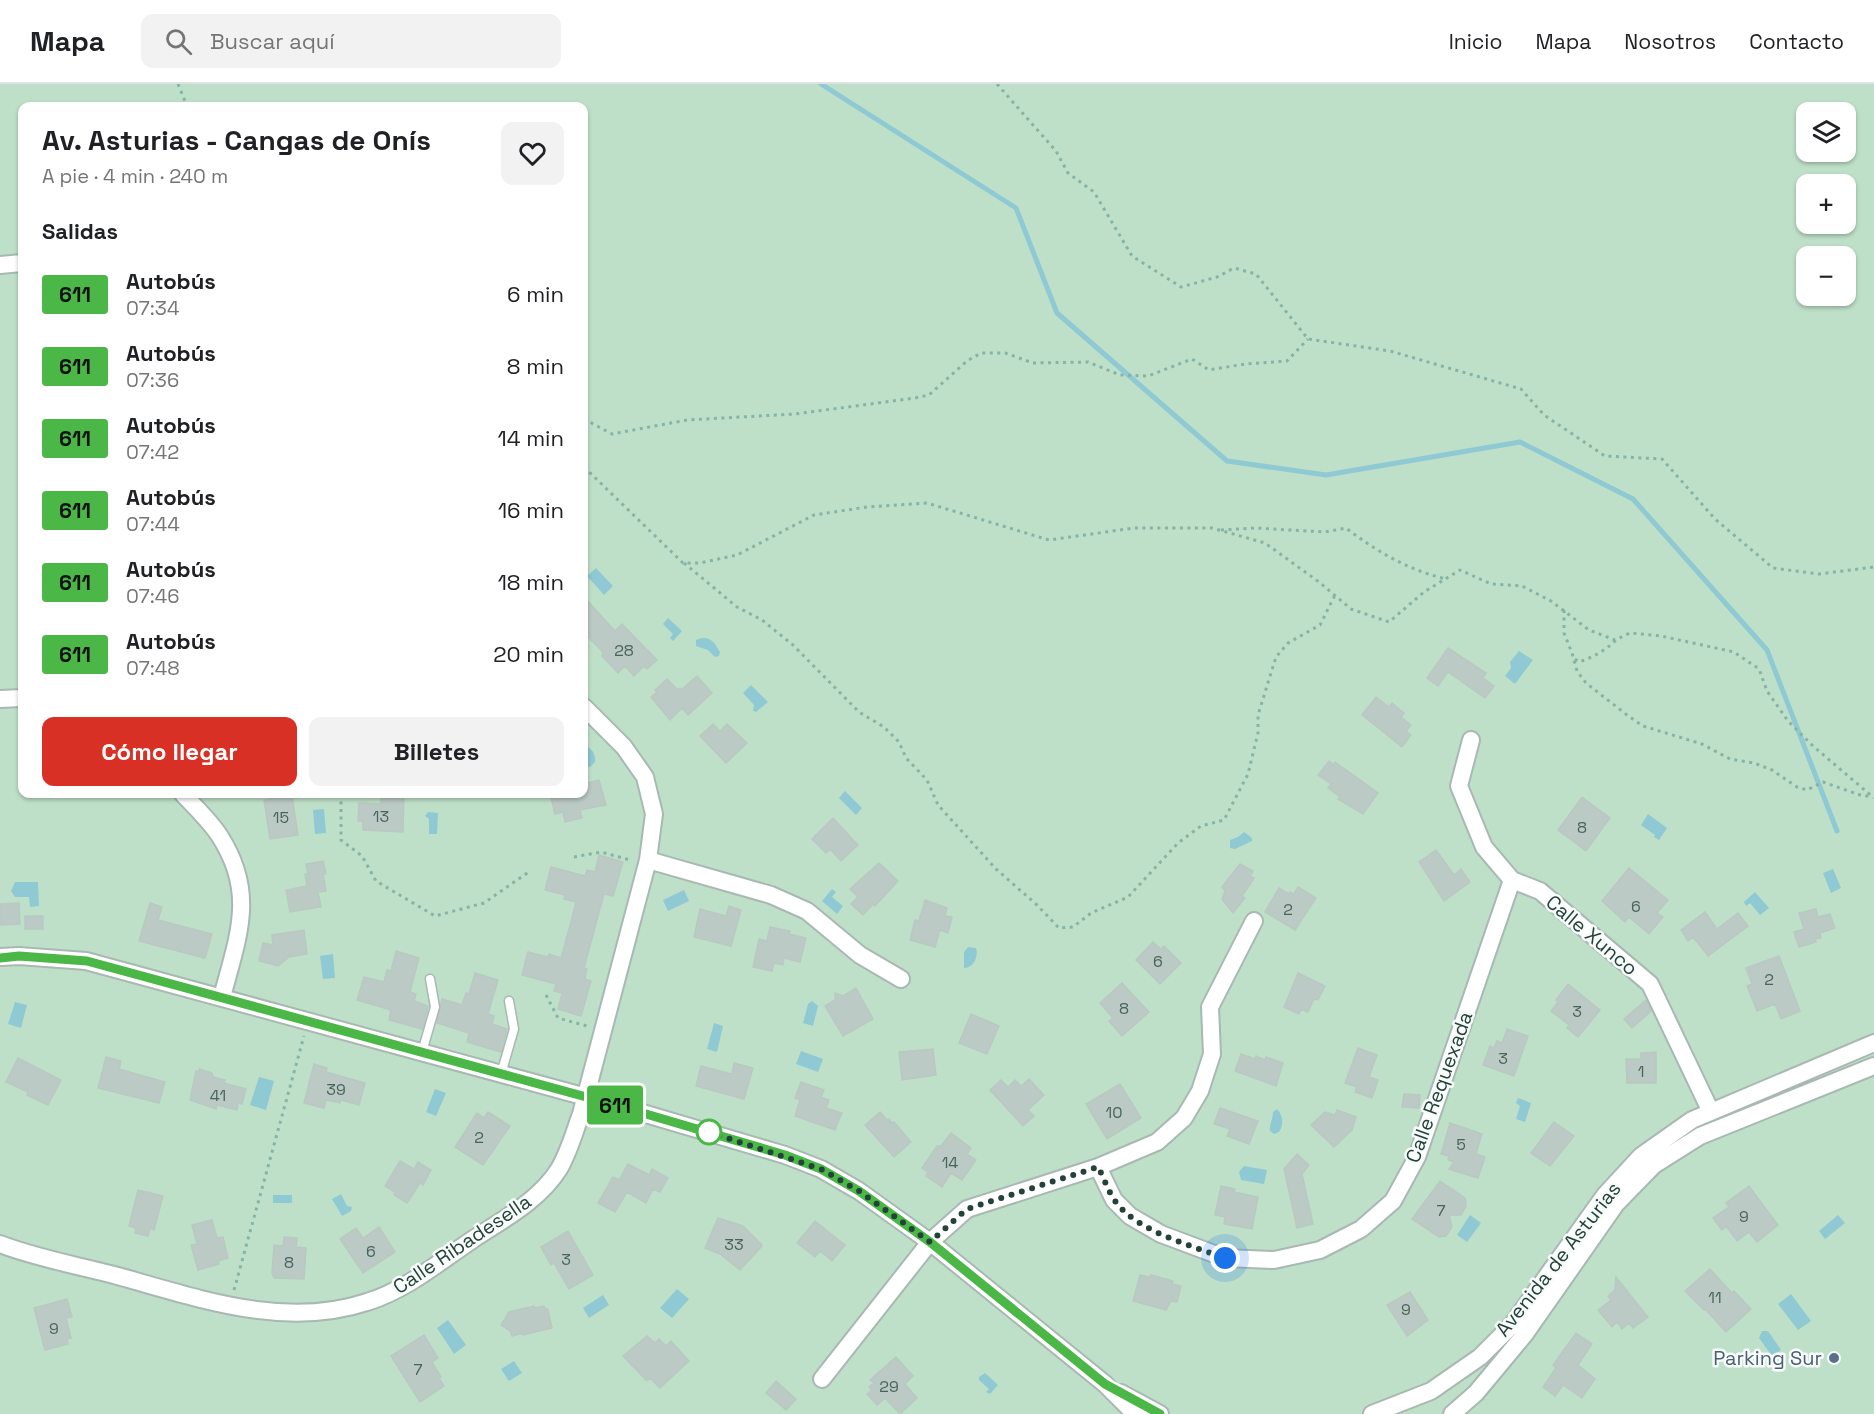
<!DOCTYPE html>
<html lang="es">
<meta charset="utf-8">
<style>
body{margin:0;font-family:"Space Grotesk",sans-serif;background:#f2f2f2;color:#202124;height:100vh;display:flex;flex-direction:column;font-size:22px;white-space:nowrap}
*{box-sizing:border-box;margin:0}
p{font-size:20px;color:#757577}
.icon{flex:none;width:33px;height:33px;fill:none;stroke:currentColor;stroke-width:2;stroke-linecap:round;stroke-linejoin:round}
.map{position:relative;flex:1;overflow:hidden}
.panel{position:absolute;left:18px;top:18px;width:570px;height:696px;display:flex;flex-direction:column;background:#fff;border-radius:12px;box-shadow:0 2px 4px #0004}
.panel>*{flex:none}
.badge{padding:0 12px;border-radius:4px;font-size:21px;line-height:39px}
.buttons{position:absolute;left:1796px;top:18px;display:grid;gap:12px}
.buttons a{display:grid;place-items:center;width:60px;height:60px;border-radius:12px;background:#fff;box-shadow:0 2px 4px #0004;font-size:30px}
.you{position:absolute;width:30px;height:30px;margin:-15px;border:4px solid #fff;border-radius:50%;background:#1a73e8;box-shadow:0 0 0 9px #1a73e833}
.map>.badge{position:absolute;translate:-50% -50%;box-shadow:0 0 0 3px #fff}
h2{padding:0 24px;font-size:22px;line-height:54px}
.round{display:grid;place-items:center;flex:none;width:63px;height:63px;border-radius:12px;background:#f2f2f2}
.summary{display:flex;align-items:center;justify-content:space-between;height:102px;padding:0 24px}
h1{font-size:28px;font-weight:700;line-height:45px}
.action{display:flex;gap:12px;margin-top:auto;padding:12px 24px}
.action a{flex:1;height:69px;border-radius:12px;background:#d93025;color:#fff;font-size:24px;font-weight:700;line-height:69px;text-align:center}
.action a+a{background:#f2f2f2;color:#202124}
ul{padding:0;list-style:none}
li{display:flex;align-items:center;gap:18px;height:72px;padding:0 24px}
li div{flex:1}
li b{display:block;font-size:22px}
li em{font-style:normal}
li .badge{min-width:66px;font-weight:700;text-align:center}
header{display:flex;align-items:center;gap:36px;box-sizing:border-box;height:84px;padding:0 30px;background:#fff;border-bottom:2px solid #e0e0e0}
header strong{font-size:28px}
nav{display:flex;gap:33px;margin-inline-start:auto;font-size:21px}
.search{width:420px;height:54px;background:#f2f2f2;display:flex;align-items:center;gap:15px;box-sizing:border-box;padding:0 21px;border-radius:12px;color:#757577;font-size:22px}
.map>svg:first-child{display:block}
.green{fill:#bfe0c8;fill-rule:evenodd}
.water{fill:#8ec9d4}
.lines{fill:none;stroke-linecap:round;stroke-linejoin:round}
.stream{stroke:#8ec9d4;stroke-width:5}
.building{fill:#bbcac4;stroke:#b8c9c2;stroke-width:1.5}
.service-casing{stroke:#a8b8b2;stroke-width:11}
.minor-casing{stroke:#a8b8b2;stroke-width:20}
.path{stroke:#86b3a5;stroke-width:3;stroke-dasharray:3 4.5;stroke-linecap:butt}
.service{stroke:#fff;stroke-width:8}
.minor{stroke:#fff;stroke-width:16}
.line-casing{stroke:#fff;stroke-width:14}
.line{stroke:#4ab747;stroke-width:9}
.walk{stroke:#24423a;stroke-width:6;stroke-dasharray:0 10.8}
.stop-dot{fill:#fff;stroke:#4ab747;stroke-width:3}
.service-dot{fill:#5c6f8a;stroke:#f7fbf9;stroke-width:2}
.labels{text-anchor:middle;stroke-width:5;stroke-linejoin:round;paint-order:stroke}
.number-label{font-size:16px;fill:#4a645c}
.street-label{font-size:20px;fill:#24423a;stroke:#f7fbf9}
.service-label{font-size:20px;fill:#4e5e75;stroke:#f7fbf9;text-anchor:end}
</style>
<header>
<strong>Mapa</strong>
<div class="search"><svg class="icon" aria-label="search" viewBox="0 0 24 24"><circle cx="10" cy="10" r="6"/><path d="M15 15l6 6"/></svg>Buscar aquí</div>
<nav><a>Inicio</a><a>Mapa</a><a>Nosotros</a><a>Contacto</a></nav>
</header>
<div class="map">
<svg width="1874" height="1330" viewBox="0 0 1874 1330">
<rect width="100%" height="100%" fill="#e6efeb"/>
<path class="green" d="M0,0h1874v1330h-1874zM22,22h562v688h-562zM1806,28h39v40h-39zM1806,100h39v40h-39zM1806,172h39v40h-39z"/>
<path class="water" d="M596,484l17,18 -9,9 -17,-19z
M668,534l14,13 -9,10 -3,-3 3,-4 -10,-10z
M702,554c10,-1 13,6 18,14l-1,4 -4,1 -7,-7 -12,-4v-6z
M1519,567l14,9 -18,24 -10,-8 6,-8 -1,-6z
M751,601l17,17 -12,10 -3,-1 1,-6 -11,-12z
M584,661c8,4 12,8 11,17l-5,5 -6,-1z
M845,707l17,17 -6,7 -17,-17z
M324,725l2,24 -11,1 -2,-24z
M428,728l10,1 -1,21h-8v-15l-4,-3z
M1648,730l19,14 -8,12 -5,-3 1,-2 -14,-10z
M1244,748l8,6v3l-17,8 -5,-1v-8l8,-3z
M1833,785l8,19 -10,5 -8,-20z
M15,798h23l1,24 -9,1 -1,-10h-14l-4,-6z
M832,805l4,3 -4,5 11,9 -6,8 -15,-13z
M684,806l5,11 -21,10 -5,-11z
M1755,808l14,16 -9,7 -10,-12 -4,3 -2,-4z
M968,863l8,1c3,9 -3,20 -12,20v-16z
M333,870l2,24 -12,1 -3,-23z
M812,917l6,5 -5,20 -10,-3 5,-19z
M15,918l12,3 -6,23 -13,-4z
M714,939l9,3 -6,26 -10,-3z
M801,967l22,8 -5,13 -22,-8z
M259,993l15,4 -8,29 -16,-5z
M435,1005l11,4 -10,23 -10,-4z
M1518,1014l13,5 -6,19 -9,-3 4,-13 -4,-3z
M1277,1025c6,6 7,16 2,23l-5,2 -4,-3c-1,-5 3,-13 3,-19z
M1244,1082l23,4 -3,14 -23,-4 -2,-8z
M341,1110l6,12 5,1 -1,4 -9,5 -10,-17z
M273,1111h19v8h-19z
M1470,1131l11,8 -14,19 -10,-7z
M1838,1131l7,8 -20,16 -6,-8z
M677,1205l12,10 -17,19 -12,-10z
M1791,1210l20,27 -13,9 -20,-26z
M603,1211l6,10 -20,13 -6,-10z
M448,1236l18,25 -12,9 -17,-26z
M1762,1247h6l13,19 -9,6 -13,-18z
M514,1277l8,12 -13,8 -8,-12z
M985,1289l13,12 -8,9 -4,-2 3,-3 -10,-9v-3z"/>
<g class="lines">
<path class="stream" d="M821,0l195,124 41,105 170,148 99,14 194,-33 113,57 134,151 70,181"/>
</g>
<path class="building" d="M584,513l31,34 7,-7 35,36 -10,9 -3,-3 -10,10 -9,-10 -7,7 -16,-17 1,-2 -1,-3 -18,-18z
M1448,564l38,25 -3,5 11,8 -9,12 -37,-26 -10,14 -11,-8z
M697,592l15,17 -24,22 -6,-7 -12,12 -19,-23 6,-5 -2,-2 12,-11 11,11 2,-2 1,2z
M1376,613l13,10 3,-4 12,10 -3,4 10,8 -5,6 5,4 -9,12 -40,-32z
M713,640l7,7 7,-7 20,19 -21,20 -26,-27z
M1329,677l5,4 1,-3 43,31 -15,21 -25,-15 2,-2 -12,-9 3,-4 -13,-9z
M599,696l7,25 -26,5 2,8 -17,4 -2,-10 -8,2 -5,-20h34v-10z
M381,710h23l-1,38 -40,-2v-9h-5l1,-18 22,1z
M292,711l6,40 -28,4 -6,-39z
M1582,713l28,21 -24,33 -28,-21z
M833,734l25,27 -17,16 -11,-12 -4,4 -14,-14z
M1436,766l18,25 7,-6 9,13 -26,19 -25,-39z
M599,771l24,7 -10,34 -9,-2 -20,74 3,1 -2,10 6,2 -10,35 -23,-7 4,-16 -8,-2 2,-7 -34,-9 6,-23 20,5 1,-3 12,4 10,-36 5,-20 -12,-3 1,-4 -20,-5 6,-23 34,9 2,-6 8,2z
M323,777l3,13h-3l3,17 -8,1 3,15 -31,5 -4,-22 21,-4 -2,-12h3l-2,-10z
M879,779l19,18 -23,25 -2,-2 -10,11 -12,-11 7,-7 -8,-8z
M1240,780l13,7 -3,5 4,2 -12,18 3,2 -12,15 -11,-14 3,-8 -3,-4z
M1629,784l39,32 -11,13 6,4 -14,17 -20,-17 -4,5 -23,-21z
M1298,803l18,11 -21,32 -30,-18 14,-24 10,6 1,-2 4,2z
M925,816l22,8 -2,8 7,1 -4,16 -8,-3 -5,17 -25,-7 5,-20 4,1z
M19,819l1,21 -20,1v-21z
M150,819l12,4 -4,13 54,14 -7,24 -66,-17z
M729,822l12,4 -10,36 -37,-9 6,-28 26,7z
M1816,825l2,8 12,-3 5,14 -15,5 1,5 -6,1 1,3 -17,5 -5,-15 10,-3 -5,-16z
M1705,828l12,17 21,-16 10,13 -40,30 -15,-19 -5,4 -7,-11z
M25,832h18v13h-18z
M770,843l20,4 -1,3 17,4 -6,24 -16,-4 -1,7 -9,-2 -2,8 -19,-4 6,-28 8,2z
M304,846l3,24 -18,3 -11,9 -19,-5 4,-18 10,2 -1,-10z
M1153,858l8,7 3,-3 17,17 -21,21 -24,-24z
M396,867l23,7 -9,34 6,2 -2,7 14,5 -6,23 -33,-9 2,-10 -34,-10 7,-23 20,5 3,-12 4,1z
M1779,872l21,55 -19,8 -6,-15 -18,7 -10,-25 5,-2 -6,-16z
M475,889l23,7 -10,34 6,2 -2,8 15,5 -6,23 -34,-10 2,-9 -32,-10 5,-24 20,6 4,-12 3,1z
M1298,889l27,13 -7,14 -4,-1 -6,13 -7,-3 -2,5 -15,-7z
M1122,899l27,29 -27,24 -13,-15 4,-3 -13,-15z
M1568,900l32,26 -22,27 -11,-9 2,-3 -18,-14 7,-9 -2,-2z
M856,904l17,31 -30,17 -18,-30 10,-6v-7l8,3z
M1646,916l5,11 -19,17 -8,-9z
M971,930l28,12 -12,28 -28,-11z
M1507,945l21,7 -14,40 -31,-11 7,-19 4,2 3,-7 5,2z
M1358,964l19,7 -8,22 9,3 -6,18 -17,-6 2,-5 -12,-4z
M933,965l3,26 -34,5 -3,-28z
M1656,968v31h-29l-1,-24h15v-6z
M1241,970l14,5 1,-3 9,4 1,-3 17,6 -7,23 -41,-15z
M106,973l15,4 -2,8 46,13 -6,21 -61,-15z
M18,974l43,22 -13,25 -21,-10 1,-3 -22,-10z
M734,979l19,5 -9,31 -48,-13 5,-20 31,8z
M314,980l13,4 -1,4 39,11 -6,22 -18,-5 -1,3 -14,-3 -2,8 -20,-5z
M199,985l13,4 1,4 12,3 -1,3 22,6 -4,15 -4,-1 -1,7 -20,-5 -1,4 -26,-9 6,-29 3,1z
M1029,995l15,16 -16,15 6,6 -11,10 -33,-36 11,-10 7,7 7,-7 6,6z
M801,998l23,8 -3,7 8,3 -3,8 16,5 -7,17 -40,-14 5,-16 -5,-2z
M1120,1000l21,34 -34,21 -21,-35z
M1404,1010l16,1 -1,13 -17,-1z
M1220,1024l38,13 -9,23 -22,-8 3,-7 -16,-5z
M1337,1026l19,7 -4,13 -18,17 -23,-22 14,-13 10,3z
M488,1028l22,14 -27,39 -28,-18 22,-34 7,5z
M880,1028l7,8 2,-1 3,4 2,-1 17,20 -17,15 -29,-32z
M1554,1038l20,14 -24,30 -19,-13z
M1450,1039l32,11 -6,20 9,3 -7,21 -29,-9 5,-7 -6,-2 1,-4 -8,-2z
M951,1049l20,15 -4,6 9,6 -14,20 -11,-7 -9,14 -16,-11 2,-4 -6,-4 15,-22h4z
M1297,1070l12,11 -7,9 11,50 -16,4 -13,-59z
M400,1077l14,8 4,-7 13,8 -8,15 -3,-2 -13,20 -13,-8 1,-3 -10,-6z
M628,1080l21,11 3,-6 16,9 -8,14 -7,-3 -7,14 -19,-11 -12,20 -17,-9 15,-26 6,3z
M1440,1097l25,17 1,8 -5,9h-12l3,12 -6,9 -7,1 -27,-18z
M1221,1102l14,3 -1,3 24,5 -6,32 -28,-5 1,-7 -10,-2z
M1749,1102l29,39 -21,17 -8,-10 -12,9 -11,-15 -4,4 -9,-12 16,-11 -3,-4z
M138,1106l25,6 -9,34 -4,-2 -2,8 -13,-3 1,-5 -7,-2z
M718,1134l25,8 18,18 1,2 -22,24 -20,-16 -15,-6z
M212,1136l5,18 6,-1 5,21 -10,3 1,3 -21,6 -7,-25 6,-1 -5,-19z
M815,1137l30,24 -13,16 -12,-10 -5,6 -18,-14z
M379,1143l16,25 -32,21 -23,-34 16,-11 7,10z
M568,1147l25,44 -24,14 -15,-26 -3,2 -10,-18z
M284,1153l13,1 -1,9 10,1 -2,31 -30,-1 -2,-5 2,-28 9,1z
M1710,1185l22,24 2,-2 17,18 -25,23 -21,-23 -1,1 -19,-19z
M1140,1191l10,2 1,-2 22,6 -1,3 9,2 -4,16 -6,-1 -5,9 -33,-9z
M1616,1193l32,40 -15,11 -4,-5 -7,6 -5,-7 -5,5 -14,-17 13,-10 -3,-4 7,-6z
M1410,1208l18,28 -21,16 -20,-31z
M67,1215l5,18 -6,1 5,20 -4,1 1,5 -23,6 -11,-42z
M534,1222l1,2 8,-2 5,4 4,18 -29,7v-2l-11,3 -2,-5 -9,-6 8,-13z
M1576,1249l16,11 -14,21 17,14 -13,19 -19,-13 -8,11 -12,-9 13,-19 -3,-3z
M424,1251l14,23 -6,4 9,15 -2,1 5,8 -24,16 -29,-46z
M647,1252l8,7 4,-4 7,7 5,-5 18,20 -29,27 -10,-10 -3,3 -24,-25z
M896,1273l17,19 -8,8 12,14 -17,16 -15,-16 -8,7 -10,-11 5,-4 -3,-3 5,-4 -4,-3z
M776,1297l20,18 -10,11 -20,-17z"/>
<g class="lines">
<defs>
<path id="service" d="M422,968l13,-45 -5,-28
M501,990l13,-45 -5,-28"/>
<path id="minor" d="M0,181l22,-2
M0,615l22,-1
M1471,656l-12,46 25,61 28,33 28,11 110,93 61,128
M183,710c12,13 26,26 36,41 38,58 19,101 3,162
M648,776l123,35 36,16 53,44 41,24
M0,873l19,-1 67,5 526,143 173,51 36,14 38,22 71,51 175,142 30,30
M1098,1083l16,33 16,16 31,18 64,24 49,2 46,-10 41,-21 32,-28 24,-44 95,-277
M0,1160c36,14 76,21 114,31 81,22 169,55 253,27 39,-12 71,-39 105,-62 30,-20 67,-39 87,-71 10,-17 15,-36 22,-55l67,-254 6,-46 -9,-37 -21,-30 -40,-40
M822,1295l108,-137 37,-33 131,-42 59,-25 27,-24 16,-27 12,-37 -2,-47 44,-86
M1121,1309l39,21
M1372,1330l59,-23 49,-34 32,-32 93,-130 36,-39 51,-36 182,-77
M1452,1330l24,-21 49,-59 91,-130 38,-39 46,-29 174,-70"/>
</defs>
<use href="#service" class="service-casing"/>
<use href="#minor" class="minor-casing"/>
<path class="path" d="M178,0l9,22
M997,0l59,67 12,22 26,19 38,64 49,31 36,-10 17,-9 22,6 52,65 82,12 131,38 23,26 61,41 57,3 53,60 58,49 46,6 55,-7
M584,337l2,-1 26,14 75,-14 108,-6 120,-16 14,-3 38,-34 14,-8h24l28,10 55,-1 32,13 28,1 44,-17 17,11 36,-6 42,-3 21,-22
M584,383l99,96h17l37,-8 77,-40 53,-8 60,-4 122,37 85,-12h78l53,15 54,39 32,27 38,13 35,-30 36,-22 31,14 31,2 29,15 38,29 26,10 15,-7 31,3 73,16 25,17 8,22 21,30 25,25 61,52
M1221,446l34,-2 70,4 21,-4c30,23 62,42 100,51
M684,479l53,44 25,13 31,25 66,67 25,15 15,15 7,16 21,22 11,25 58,64 41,36 22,23 14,-1 18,-14 37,-16 50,-54 23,-17 23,-6 24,-46 10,-41v-18l18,-58 12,-14 32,-18 15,-30
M1564,526v23l8,20 5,18 9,12 41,32 16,11 59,18 28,15 24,4 18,7 25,17 10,3 16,-8 40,14h6
M1575,575l4,3c15,-5 27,-12 38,-23
M341,710v46l21,16 14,25 59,35 49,-13 46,-32
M574,773l27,-5 29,8
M546,911l12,23 29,8
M234,1206l70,-254"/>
<use href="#service" class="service"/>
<use href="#minor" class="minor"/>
</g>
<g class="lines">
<defs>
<path id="line" d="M0,874l19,-2 68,5 525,143 173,51 36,14 38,22 71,51 175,142 55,30"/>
</defs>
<use href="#line" class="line-casing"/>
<use href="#line" class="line"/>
<path class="walk" d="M709,1048l112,37 38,22 71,51 37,-33 131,-42c6,11 10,24 17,34 23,31 75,44 110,57"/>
</g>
<circle class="stop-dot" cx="709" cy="1048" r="12"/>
<circle class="service-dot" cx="1834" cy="1274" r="6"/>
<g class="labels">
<g class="number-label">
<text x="624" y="572">28</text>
<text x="381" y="738">13</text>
<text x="281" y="739">15</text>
<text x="1582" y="749">8</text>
<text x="1636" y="828">6</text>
<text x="1288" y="831">2</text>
<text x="1158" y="883">6</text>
<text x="1769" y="901">2</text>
<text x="1124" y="930">8</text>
<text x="1577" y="933">3</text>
<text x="1503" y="980">3</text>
<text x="1641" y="993">1</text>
<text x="336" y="1011">39</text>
<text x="218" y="1017">41</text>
<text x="1114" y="1034">10</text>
<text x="479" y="1059">2</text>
<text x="1461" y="1066">5</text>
<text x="950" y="1084">14</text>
<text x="1441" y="1132">7</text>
<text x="1744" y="1138">9</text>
<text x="734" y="1166">33</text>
<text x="371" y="1173">6</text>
<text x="566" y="1181">3</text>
<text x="289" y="1184">8</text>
<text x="1715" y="1219">11</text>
<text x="1406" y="1231">9</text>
<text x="54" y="1250">9</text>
<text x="418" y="1291">7</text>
<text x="889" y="1308">29</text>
</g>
<g class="street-label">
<text transform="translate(1592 851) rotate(40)" y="7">Calle Xunco</text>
<text transform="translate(1439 1003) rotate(-70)" y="7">Calle Requexada</text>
<text transform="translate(462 1160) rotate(-34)" y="7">Calle Ribadesella</text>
<text transform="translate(1558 1175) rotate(-52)" y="7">Avenida de Asturias</text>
</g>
<g class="service-label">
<text x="1822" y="1281">Parking Sur</text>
</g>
</g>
</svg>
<div class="buttons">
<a><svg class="icon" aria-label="layers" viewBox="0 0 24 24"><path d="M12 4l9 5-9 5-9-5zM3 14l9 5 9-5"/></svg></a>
<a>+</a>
<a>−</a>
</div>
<div class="you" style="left:1225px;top:1174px"></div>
<b class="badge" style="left:615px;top:1021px;background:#4ab747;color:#111">611</b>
<section class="panel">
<div class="summary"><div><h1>Av. Asturias - Cangas de Onís</h1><p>A pie · 4 min · 240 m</p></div><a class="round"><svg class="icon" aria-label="heart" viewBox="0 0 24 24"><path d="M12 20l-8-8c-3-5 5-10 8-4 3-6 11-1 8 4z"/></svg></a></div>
<h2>Salidas</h2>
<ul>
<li><span class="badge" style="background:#4ab747;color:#111">611</span><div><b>Autobús</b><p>07:34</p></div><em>6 min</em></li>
<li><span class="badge" style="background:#4ab747;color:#111">611</span><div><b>Autobús</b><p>07:36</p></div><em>8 min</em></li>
<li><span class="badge" style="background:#4ab747;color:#111">611</span><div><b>Autobús</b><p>07:42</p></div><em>14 min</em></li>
<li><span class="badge" style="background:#4ab747;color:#111">611</span><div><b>Autobús</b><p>07:44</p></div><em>16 min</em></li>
<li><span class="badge" style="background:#4ab747;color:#111">611</span><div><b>Autobús</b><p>07:46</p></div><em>18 min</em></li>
<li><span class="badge" style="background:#4ab747;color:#111">611</span><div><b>Autobús</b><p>07:48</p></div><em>20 min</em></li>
</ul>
<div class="action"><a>Cómo llegar</a><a>Billetes</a></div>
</section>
</div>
